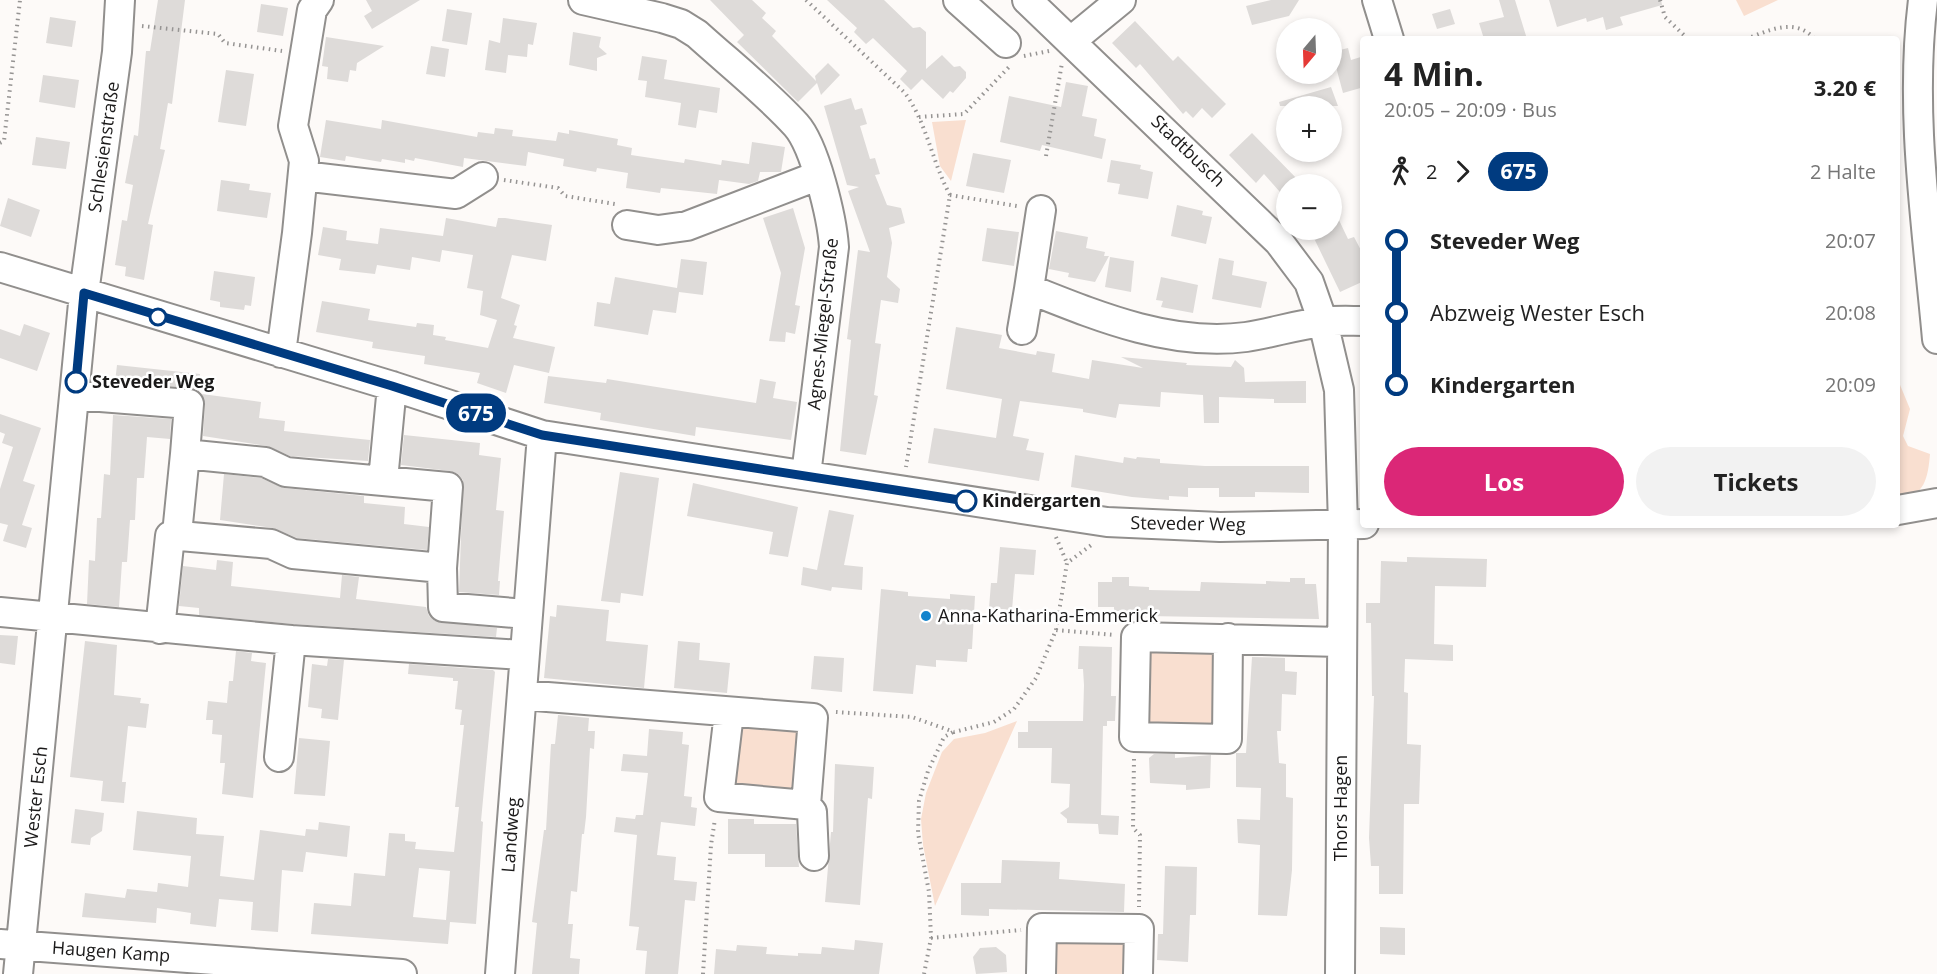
<!DOCTYPE html>
<html lang="de">
<meta charset="utf-8">
<style>
body{margin:0;font-family:"Open Sans",sans-serif;background:#f2f2f2;color:#222;height:100vh;display:flex;flex-direction:column;font-size:22px;white-space:nowrap}
*{box-sizing:border-box;margin:0}
p{font-size:20px;color:#767676}
.icon{flex:none;width:33px;height:33px;fill:none;stroke:currentColor;stroke-width:2;stroke-linecap:round;stroke-linejoin:round}
.map{position:relative;flex:1;overflow:hidden}
.details{position:absolute;left:1360px;top:36px;width:540px;height:492px;display:flex;flex-direction:column;background:#fff;border-radius:6px;box-shadow:0 3px 9px #0003}
.details>*{flex:none}
.badge{padding:0 12px;border-radius:20px;font-size:21px;line-height:39px}
.needle{width:39px;rotate:199deg}
.controls{position:absolute;left:1276px;top:18px;display:grid;gap:12px}
.controls a{display:grid;place-items:center;width:66px;height:66px;border-radius:50%;background:#fff;box-shadow:0 3px 9px #0003;font-size:30px}
.map>.badge{position:absolute;translate:-50% -50%;box-shadow:0 0 0 3px #fff}
.legs{display:flex;align-items:center;gap:9px;height:66px;padding:0 24px;font-size:20px}
.legs p{margin-inline-start:auto}
.headline{display:flex;align-items:center;justify-content:space-between;height:102px;padding:0 24px}
h1{font-size:33px;font-weight:700;line-height:45px}
.button{display:flex;gap:12px;margin-top:auto;padding:12px 24px}
.button a{flex:1;height:69px;border-radius:36px;background:#db2777;color:#fff;font-size:24px;font-weight:700;line-height:69px;text-align:center}
.button a+a{background:#f2f2f2;color:#222}
ul{padding:0 24px;list-style:none}
li{display:flex;align-items:center;gap:21px;height:72px;font-size:22px}
li i{display:grid;place-items:center;width:9px;height:100%;margin:0 8px;background:currentColor}
li i::after{content:'';width:15px;height:15px;margin:-8px;border:4px solid;border-radius:50%;background:#fff}
li p{margin-inline-start:auto}
li:first-child i{background:linear-gradient(#0000 50%,currentColor 0)}
li:last-child i{background:linear-gradient(currentColor 50%,#0000 0)}
.map>svg:first-child{display:block}
.green{fill:#f9dfd0}
.building{fill:#dedbd9;fill-rule:evenodd}
.lines{fill:none;stroke-linecap:round;stroke-linejoin:round}
.minor-casing{stroke:#918f8d;stroke-width:32}
.path{stroke:#969493;stroke-width:4;stroke-dasharray:1.5 4.5;stroke-linecap:butt}
.minor{stroke:#fff;stroke-width:28}
.line-1-casing{stroke:#fff;stroke-width:14}
.line-1{stroke:#003b80;stroke-width:9}
.stop-1-dot{fill:#fff;stroke:#003b80;stroke-width:3}
.poi-dot{fill:#1384cd;stroke:#fff;stroke-width:2}
.labels{text-anchor:middle;stroke-width:5;stroke-linejoin:round;paint-order:stroke}
.street-label{font-size:18px;fill:#1b1a1a;stroke:#fff}
.stop-label{font-size:18px;font-weight:bold;fill:#1b1a1a;stroke:#fff;text-anchor:start}
.poi-label{font-size:18px;fill:#1b1a1a;stroke:#fff;text-anchor:start}
</style>
<div class="map">
<svg width="1937" height="974" viewBox="0 0 1937 974">
<rect width="100%" height="100%" fill="#fdfaf8"/>
<path class="green" d="M1736,0h42l-34,16z
M966,120l-15,61 -11,-15 -8,-44z
M1898,380l12,29 -7,27 5,10 22,8c-2,23 -5,43 -32,45z
M1147,651h70l-1,73 -69,1z
M1017,721l-82,185 -12,-61 -2,-26 5,-26 16,-41 12,-13 31,-6z
M735,722l68,6 -4,66 -70,-5z
M1052,933l77,8v33h-79z"/>
<path class="building" d="M158,0h27l-13,104 -4,-1 -8,46 5,1 -17,74 5,1 -9,55 -19,-4 1,-9 -11,-2 7,-45 5,1 6,-36 -8,-2 9,-48 4,1 8,-85h4z
M366,0h54l-48,29 -8,-13 8,-5z
M710,0h42l14,13 -4,5 14,13 -4,5 44,45 -1,-5 13,-13 12,12 -19,20 -4,-12 -19,19 -61,-60 7,-7z
M827,0h57l29,28 7,-1 6,5v37l16,-14 12,12 6,-1 6,6v6l-13,15 -3,-2 -7,8 -21,-20 -11,11 -11,-11 7,-8 -34,-33 -7,6 -12,-12 3,-4z
M1271,0h28l-10,16 -37,9 -6,-19z
M1499,0h16l12,39h-43l-5,-16 25,-6z
M1549,0h112l1,5 -42,12 3,8 -17,5 -3,-13 -16,5 -1,-4 -29,9z
M261,4l27,4 -5,28 -26,-4z
M447,9l25,4 -5,32 -25,-4z
M1450,9l5,15 -18,5 -5,-15z
M50,17l26,4 -4,26 -26,-4z
M503,18l34,5 -4,22 -5,-1 -1,13 -19,-2 -2,18 -21,-3 4,-30 11,3z
M1135,21l38,40 5,-5 48,48 -14,14 -10,-10 -9,10 -7,-7 -3,3 -43,-50 -4,4 -24,-25z
M573,32l28,5 -2,10 8,7 -10,4v13l-28,-6z
M326,37l58,9 -27,17 -1,8 -6,-1 -2,12 -21,-3 1,-12 -6,-1z
M431,46l18,3 -4,28 -19,-3z
M1348,48l3,12 13,-4v31l-21,6 -11,-41z
M642,56l25,4 -3,19 56,9 -3,25 -18,-3 -3,18 -18,-3 3,-22 -36,-6 2,-16 -9,-1z
M226,70l28,4 -8,52 -28,-4z
M43,75l36,5 -4,28 -36,-6z
M1066,82l22,4 -6,30 15,3 -3,17 12,3 -4,20 -60,-14 -2,6 -40,-9 9,-46 52,11z
M1331,87l7,19h-58l-1,-4z
M851,98l4,12 7,-2 5,16 -7,2 10,33 5,-1 5,16 -5,1 12,30 14,3 4,15 -16,5 3,15 -5,34 13,12 -2,14 -17,-3 -6,43 6,1 -7,51 4,1 -12,59 -26,-4 11,-111 -4,-1 11,-89 12,2 -22,-61 11,-4 -12,-2 -23,-79z
M326,120l55,9 1,-9 95,17 1,-5 16,2 1,-6 18,2 -1,6 44,5 2,-9 11,2v-4l49,9 -1,6 15,3 -1,7 53,8 1,-4 36,6 1,-5 27,4 3,-22 33,5 -4,25h-21l-2,9 -9,3 -30,-4 -2,14 -56,-6 -1,5 -34,-5 2,-15 -31,-5 -1,4 -33,-6 1,-7 -36,-7 -2,14 -62,-8 -1,9 -48,-9 -1,3 -9,-2v4l-23,-4 -1,3 -35,-6 -1,5 -25,-4z
M1252,133l50,51h-15v16l-23,-26 -8,9 -27,-28z
M36,137l34,5 -4,27 -34,-4z
M973,153l38,7 -7,33 -38,-7z
M1111,160l30,5 -1,4 13,3 -5,27 -30,-5 2,-10 -13,-2z
M221,180l29,4 -1,6 22,3 -4,25 -50,-7z
M8,198l32,12 -9,27 -31,-11z
M1177,205l26,6 -1,4 10,2 -6,27 -35,-8z
M793,208l12,40 -10,57 5,1 -5,28 -9,-2 -1,10 -16,-1 12,-68 -18,-55z
M446,218l50,9 2,-9h7l47,7 -6,36 -34,-6 -11,43 19,7 -6,20 3,1 -4,12 42,9 -6,26 -35,-8 -8,28 -29,-10 3,-10 -56,-9 1,-8 -53,-8 1,-6 -57,-10 6,-31 48,8 -2,11 48,7 1,-4 17,2 -1,10 13,2 -1,3 43,8 9,-28 -17,-5 3,-24 -16,-3 6,-33 -31,-5 -2,12 -28,-5 -2,13 -33,-5 -2,9 -36,-4 2,-11 -23,-4 5,-28 24,4 -1,9 32,4 2,-16 63,8z
M1338,218l10,21 6,-2 10,19v25l-24,11 -30,-62h22v-7z
M987,228l32,4 -5,34 -32,-5z
M1056,231l32,6 -2,11 19,4 -1,4h5l-14,26 -27,-5 1,-4 -20,-4z
M1110,257l24,4 -3,31 -26,-5z
M1219,258l15,3 -2,14 35,7 -6,26 -49,-9z
M681,259l26,3 -4,33 -24,-3 -3,21 -23,-3 -5,25 -54,-9 3,-24 13,2 5,-27 62,11z
M214,271l41,6 -4,29 -6,-1 -1,5 -24,-3v-5l-10,-2z
M1161,277l37,8 -5,28 -32,-6 2,-6 -7,-1z
M24,324l26,9 -13,38 -37,-13v-29l20,7z
M956,327l46,8 -3,13 37,7 1,-4 18,3 -3,18 37,7 3,-19 51,8 -22,-11 66,6 -1,2 45,2 4,-7 9,8 1,14 61,-1v22h-32v-4l-55,-2v26h-15l-1,-28 -42,-3 -1,15 -41,-3 -3,14 -33,-6v-3l-63,-8 -7,35 16,3 -3,11 18,3 -5,28 -111,-18 6,-35 62,10 6,-39 -56,-10z
M117,365l83,9 -1,17 -9,-3 -75,-6z
M548,376l58,7 1,-4 149,24 4,-24 16,3 -3,16 24,4 -6,38 -95,-13 -1,9 -95,-16 1,-7 -57,-10z
M202,394l59,8 -2,16 26,3 -1,10 86,9 -2,21 -78,-5 -23,-10 -64,-10 2,-31z
M0,414l41,14 -18,53 12,4 -13,40 10,3 -6,20 -23,-7 5,-16 -8,-2v-34l13,-42 -11,-4 3,-9 -5,-2z
M113,415l58,4 -1,20 -23,-2 -3,41h-7l-2,42h-5l-3,42h-5l-3,45 -32,-3 2,-44 6,1 2,-43h4l3,-44 6,1z
M404,435l76,8 -1,12 22,3 -5,52 8,1 -6,70h2l-1,14 -40,-3 4,-112 -5,-6 -8,-3 -49,-6z
M1075,455l48,8 1,-6 12,2 1,-2 23,2v4l45,3h104v27l-54,-1v5h-36v-9h-31v9l-19,-1v4l-37,-3 -61,-10z
M620,472l39,6 -16,118 -22,-3 -1,10 -19,-2z
M224,474l37,4 23,10 80,8v7l41,4 -1,17 25,3 -2,23 -130,-12 -24,-10 -53,-8z
M693,483l105,24 -10,50 -19,-3 4,-22 -86,-16z
M829,510l25,5 -10,50 19,2 -1,23 -30,-3 -1,4 -30,-6 2,-18 14,3z
M1000,547l36,3 -2,25 -19,-1 -3,36 -23,-2 2,-25h6z
M1407,557l80,2 -1,28 -51,-1 -1,58 19,1v16l-48,-2 -1,33 4,1 -1,51 14,1 -2,59h-15l-1,90h-24v-28h-8l-2,-28 5,-142h-2l-1,-73h-5v-20h14l1,-42 26,1z
M217,560l16,2 -2,24 109,12 2,-23 17,2 -3,22 70,8 3,9 6,5 62,7 -1,9 -204,-13 -93,-9v-7l-20,-2 4,-40 33,4z
M1112,577h17v9l20,1v3l51,1 1,-9 65,2v-3l24,1v-4h15v6h11l3,35 -171,-3v-5h-34v-4h-16v-25h14z
M881,589l27,3v4l42,3v-5l25,2 -3,53h-4l-1,13 -31,-2v7l-20,-2 -3,29 -40,-3z
M557,605l52,5 -3,31 42,4 -4,43 -100,-10 6,-62 6,1z
M0,635l18,1 -3,29 -15,-2z
M85,641l32,4 -3,50 27,3 -1,5 9,1 -3,24 -18,-2 -6,56h4l-2,21 -23,-2 2,-20 -33,-4z
M678,641l22,2 -1,17 31,3 -3,30 -53,-5z
M1079,646l33,1 -1,49h5l-1,25h-8v5h-4l-2,89 18,1 -1,19 -19,-1 -1,-10 -31,-1v-4l-7,-6 9,-6 1,-23 -19,-1 1,-35h-34v-16h10v-11h55l1,-36 -1,-16h-5z
M236,651l16,2 -1,8 15,2 -13,135 -31,-4 3,-31h-5l2,-28 -10,-1 1,-14h-7l2,-19 19,2 2,-22h4z
M814,656l30,2 -2,34 -31,-3z
M1252,657l33,1v13l12,1 -1,23 -14,-1 -1,37h-4l2,32 7,1v33l7,1 -1,72 -5,46 -29,-1 2,-70 -22,-2 -1,-24 23,1 1,-32 -25,-1v-34h10z
M328,659l16,1 -6,60 -17,-2 1,-9 -14,-2 4,-43 15,2z
M409,664l84,6 2,2 -14,149 2,1 -7,102 -26,-2 -2,22 -137,-10 3,-31 37,3 3,-33 31,3 4,-43 16,1v7l11,1 -1,7 39,3 5,-45h-4l9,-82h-4l2,-15 -7,-1 3,-28h-5v-3l-45,-4zM419,868l31,3 -4,49 -33,-3z
M558,715l31,3 -1,13h7l-1,18 -4,-1 -4,69 -2,17h-2l-5,58 -6,-1 -3,33h5l-3,34 10,1 -1,15h-47l5,-51 -5,-1 12,-92h2l5,-86h4z
M649,729l34,3 -1,12 7,1 -5,51 8,1 -1,10 6,1 -2,18 -34,-4 -4,33 19,2 -2,23 23,2 -2,19 -10,-1 -7,74h-33l2,-23 -11,-1 3,-23 -10,-1 8,-91 -23,-3 2,-15 19,2 1,-4h7l5,-42 -27,-2 2,-17 24,2z
M299,738l31,3 -5,55 -31,-2z
M1154,754h21v4l36,-3 -1,33 -24,2v-5l-36,-2 -1,-25z
M835,764l39,3 -2,32 -4,-1 -8,107 -35,-3 6,-70h2z
M75,809l29,4 -2,18 -11,7 -1,7 -19,-2z
M137,811l60,7 -1,16 28,2 -4,40 34,4 6,-50 45,6 1,-7 12,1 1,-8 31,4 -3,31 -41,-5 -3,20 -21,-2 -4,62 -27,-2 2,-28 -34,-3 -3,28 -26,-3 1,-11 -34,-5 -1,15 -74,-6 3,-24 40,5 2,-9 30,3 1,-9 30,4 3,-31 -58,-6z
M728,819h26v5h42l3,43h-34v-13h-37z
M1002,860l58,2 -1,17 66,5 -1,28 -135,-3v7l-28,-1v-32h40z
M1165,866l32,1 -1,48h-6l-2,47 -31,-2 1,-26h5z
M1380,927l25,1v27l-25,-1z
M855,940l28,3 -4,31h-165l2,-25 20,2 1,-6 30,2 -1,7 32,2v-3l23,1 1,-7 32,3z
M996,947l10,8 1,17 -31,2 -3,-17 7,-9z"/>
<g class="lines">
<defs>
<path id="minor" d="M583,0l79,18 19,6 16,10c32,29 70,59 99,91 19,21 36,93 38,122l-28,228
M958,0l48,43
M1027,0l252,242 30,40 14,40 16,68 4,135 -3,449
M1377,0l12,39
M1923,0c-14,112 4,227 14,339
M1071,41l50,-41
M303,176l153,18 27,-17
M1041,210l-12,79c68,27 142,58 217,48 26,-4 50,-12 76,-15 14,-2 28,-1 42,-1
M627,225l31,5 29,-4 130,-50
M0,267l392,119 150,49 565,87 113,5 144,-3
M1022,330l7,-41
M281,353l16,-120 7,-72 -11,-35 19,-116 7,-10
M75,395l114,9 -4,50 80,8 21,10 162,15 -6,81 1,39 83,7
M185,454l-7,70 2,12 91,8 22,10 149,14
M383,480l9,-94
M1898,510l39,-7
M0,612l291,28 232,15
M160,629l10,-93h10
M1228,638l-1,101 -93,-2 2,-100 205,5
M522,695l291,23 -7,87 -87,-8 10,-84
M279,757l12,-117
M806,805l6,7 2,44
M0,944l402,30
M18,974l66,-681 33,-241 3,-52
M500,974l42,-539
M1041,974l1,-46 97,1 -1,45"/>
</defs>
<use href="#minor" class="minor-casing"/>
<path class="path" d="M806,0l99,93c22,30 27,69 45,102l-44,272
M1660,0l5,17 23,22
M142,26l76,8 7,9 57,8
M1746,39c24,-9 49,-22 69,0
M1024,56l25,-5
M919,117l45,-3 45,-47
M0,143l4,-2 16,-141
M1046,156l16,-93
M504,180l54,8 7,8 50,8
M950,195l67,11
M1056,537l11,26
M1056,630l11,-67 27,-20
M836,712l76,5 42,15 40,-10 20,-13 22,-31 20,-48 59,5
M1134,759l-1,69 7,7 -1,72
M931,938l90,-8
M703,974l8,-129 4,-26
M924,974l7,-36 -2,-46 -11,-59 1,-32 9,-30 16,-34 9,-5"/>
<use href="#minor" class="minor"/>
</g>
<g class="lines">
<defs>
<path id="line-1" d="M76,382l8,-89 308,93 150,49 424,66"/>
</defs>
<use href="#line-1" class="line-1-casing"/>
<use href="#line-1" class="line-1"/>
</g>
<g class="stop-1-dot">
<circle cx="158" cy="317" r="8"/>
<circle cx="76" cy="382" r="10"/>
<circle cx="966" cy="501" r="10"/>
</g>
<circle class="poi-dot" cx="926" cy="616" r="6"/>
<g class="labels">
<g class="street-label">
<text transform="translate(104 147) rotate(-82)" y="6">Schlesienstraße</text>
<text transform="translate(1188 151) rotate(44)" y="6">Stadtbusch</text>
<text transform="translate(823 324) rotate(-84)" y="6">Agnes-Miegel-Straße</text>
<text transform="translate(1188 524) rotate(1)" y="6">Steveder Weg</text>
<text transform="translate(36 797) rotate(-84)" y="6">Wester Esch</text>
<text transform="translate(1341 808) rotate(-90)" y="6">Thors Hagen</text>
<text transform="translate(511 835) rotate(-86)" y="6">Landweg</text>
<text transform="translate(111 952) rotate(4)" y="6">Haugen Kamp</text>
</g>
<g class="stop-label">
<text x="92" y="388">Steveder Weg</text>
<text x="982" y="507">Kindergarten</text>
</g>
<g class="poi-label">
<text x="938" y="622">Anna-Katharina-Emmerick</text>
</g>
</g>
</svg>
<div class="controls">
<a><svg class="needle" viewBox="-14 -14 28 28"><path d="M0-13l5 13h-10z" fill="#e53935"/><path d="M0 13l5-13h-10z" fill="#767676"/></svg></a>
<a>+</a>
<a>−</a>
</div>
<b class="badge" style="left:476px;top:413px;background:#003b80;color:#fff">675</b>
<section class="details">
<div class="headline"><div><h1>4 Min.</h1><p>20:05 – 20:09 · Bus</p></div><b>3.20 €</b></div>
<div class="legs"><svg class="icon" aria-label="walk" viewBox="0 0 24 24"><circle cx="13" cy="4" r="2"/><path d="M13 8l-2 6 4 7M11 14l-3 7M7 12l3-4h3l4 4"/></svg>2<svg class="icon" aria-label="forward" viewBox="0 0 24 24"><path d="M9 5l7 7-7 7"/></svg><b class="badge" style="background:#003b80;color:#fff">675</b><p>2 Halte</p></div>
<ul>
<li><i style="color:#003b80"></i><b>Steveder Weg</b><p>20:07</p></li>
<li><i style="color:#003b80"></i><span>Abzweig Wester Esch</span><p>20:08</p></li>
<li><i style="color:#003b80"></i><b>Kindergarten</b><p>20:09</p></li>
</ul>
<div class="button"><a>Los</a><a>Tickets</a></div>
</section>
</div>
